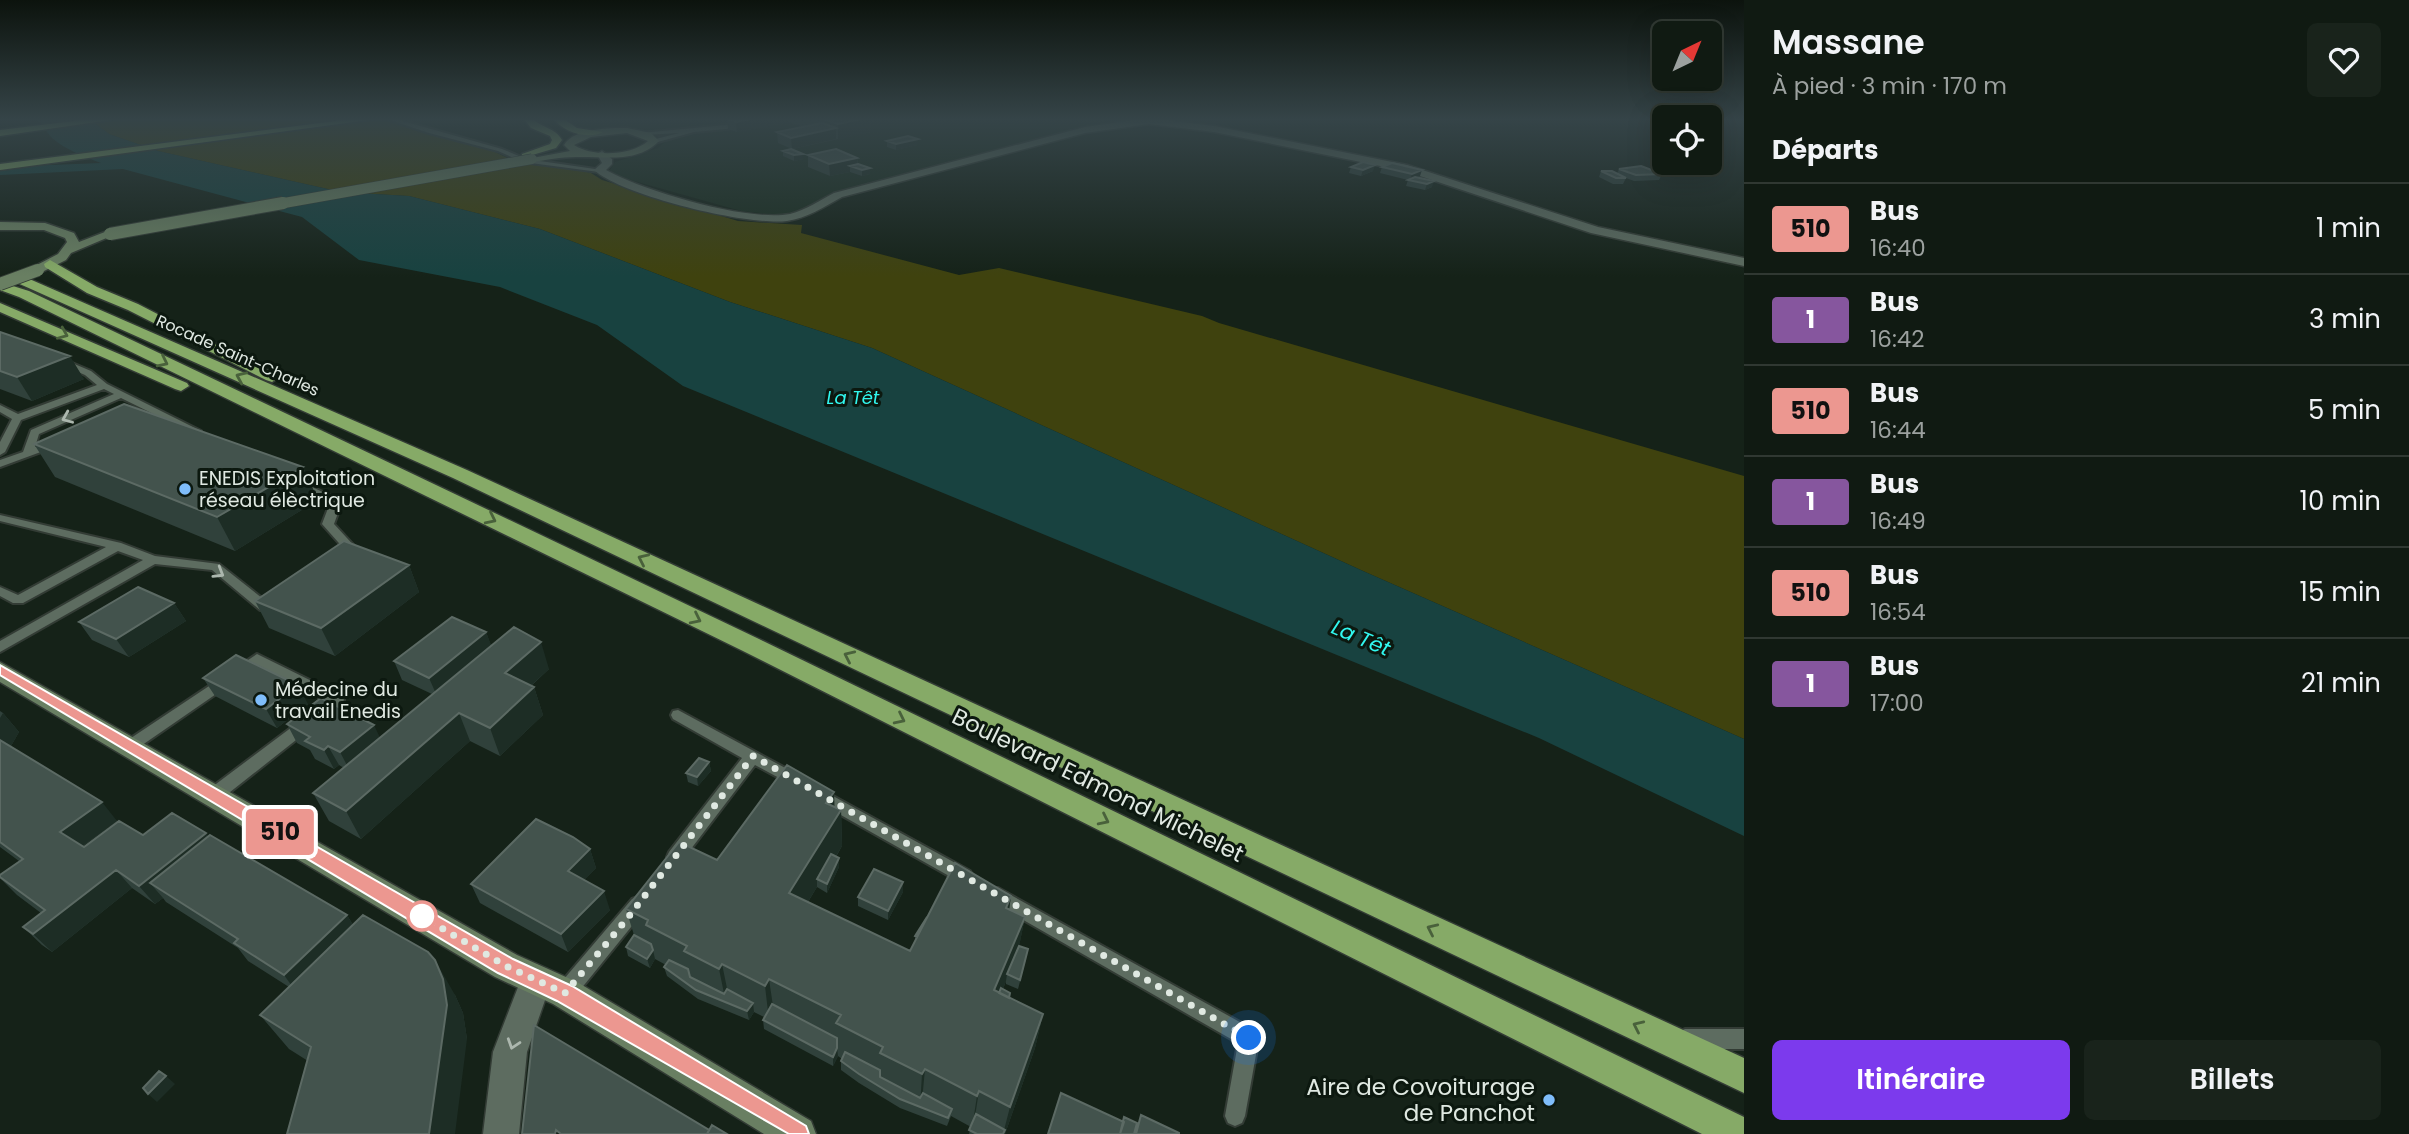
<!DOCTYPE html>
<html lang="fr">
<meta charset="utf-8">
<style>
body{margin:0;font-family:Poppins,sans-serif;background:#19231b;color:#f1f3f6;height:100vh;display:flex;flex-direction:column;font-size:26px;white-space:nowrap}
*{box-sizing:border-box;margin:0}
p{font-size:23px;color:#9ca19f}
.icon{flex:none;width:38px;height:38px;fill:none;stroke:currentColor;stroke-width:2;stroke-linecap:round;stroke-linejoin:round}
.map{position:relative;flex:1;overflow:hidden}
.sheet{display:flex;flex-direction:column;background:#101a12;width:665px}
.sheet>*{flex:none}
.badge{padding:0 14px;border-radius:5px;font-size:24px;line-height:46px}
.needle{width:46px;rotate:43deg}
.tools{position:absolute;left:1652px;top:21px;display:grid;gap:14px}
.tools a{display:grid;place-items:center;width:70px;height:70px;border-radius:10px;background:#101a12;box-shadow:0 7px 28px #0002,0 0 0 2px #303832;font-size:35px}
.you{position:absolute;width:35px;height:35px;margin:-18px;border:5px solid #fff;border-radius:50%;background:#1a73e8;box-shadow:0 0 0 10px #1a73e833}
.map>.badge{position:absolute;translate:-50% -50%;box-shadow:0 0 0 4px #fff}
h2{padding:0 28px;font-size:26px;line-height:63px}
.round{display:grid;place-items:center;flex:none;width:74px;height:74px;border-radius:10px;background:#19231b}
.headline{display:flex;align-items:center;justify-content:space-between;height:119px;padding:0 28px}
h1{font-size:33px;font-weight:600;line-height:52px}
.button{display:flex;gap:14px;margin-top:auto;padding:14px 28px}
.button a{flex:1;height:80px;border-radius:10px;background:#7c3aed;color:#fff;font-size:28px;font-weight:600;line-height:80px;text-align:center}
.button a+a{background:#19231b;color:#f1f3f6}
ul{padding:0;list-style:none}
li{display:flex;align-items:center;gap:21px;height:91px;padding:0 28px;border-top:2px solid #303832}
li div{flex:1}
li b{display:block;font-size:26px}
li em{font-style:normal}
li .badge{min-width:77px;font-weight:700;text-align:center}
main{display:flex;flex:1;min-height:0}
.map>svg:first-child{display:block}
.built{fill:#1a2d1f}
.green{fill:#3f420e}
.water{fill:#184240}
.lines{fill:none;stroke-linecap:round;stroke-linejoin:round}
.lane-casing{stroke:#333c35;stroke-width:4}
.street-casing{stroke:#333c35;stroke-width:3}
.secondary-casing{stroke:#333c35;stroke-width:3}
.highway-casing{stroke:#333c35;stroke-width:3}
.lane{fill:#5d6c60;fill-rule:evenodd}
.street{fill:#5d6c60;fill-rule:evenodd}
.secondary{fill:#697f62;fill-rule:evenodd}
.highway{fill:#86aa67;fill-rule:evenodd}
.secondary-bridge-far1-casing{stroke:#333c35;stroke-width:11;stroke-linecap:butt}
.secondary-bridge-casing{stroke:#333c35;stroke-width:14;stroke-linecap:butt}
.secondary-bridge-far1{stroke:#697f62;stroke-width:10}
.secondary-bridge{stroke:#697f62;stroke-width:12}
.wall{fill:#30413b}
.shaded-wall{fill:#1d2d25}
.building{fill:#43534d;stroke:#5c6a64;stroke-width:2}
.oneway{stroke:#49613b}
.oneway2{stroke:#acb7ae}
.line{fill:#ec9790;stroke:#fff;stroke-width:2}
.walk{stroke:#e0e9e2;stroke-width:7;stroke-dasharray:0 12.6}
.poi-dot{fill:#7fbdfa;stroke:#0c180f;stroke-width:2.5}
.stop-dot{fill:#fff;stroke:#ec9790;stroke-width:3.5}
.labels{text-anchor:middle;stroke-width:6;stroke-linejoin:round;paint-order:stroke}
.far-street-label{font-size:16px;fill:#e0e9e2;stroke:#0c180f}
.far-water-label{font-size:18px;font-style:italic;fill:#31f7ef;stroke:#0c180f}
.poi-label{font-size:19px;fill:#e0e9e2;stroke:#0c180f;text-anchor:start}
.water-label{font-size:21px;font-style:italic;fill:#31f7ef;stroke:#0c180f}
.near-street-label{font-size:23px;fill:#e0e9e2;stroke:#0c180f}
.near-poi-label{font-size:23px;fill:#e0e9e2;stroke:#0c180f;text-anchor:end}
</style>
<main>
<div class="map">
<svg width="1744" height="1134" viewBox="0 0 1744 1134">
<rect width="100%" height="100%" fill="#152218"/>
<path class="built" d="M1119,118l-273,71 -25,10 -22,13 -20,3 -38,-4 -125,-35 -6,-6 5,-8 43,-14 9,-8 -15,-9 -29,-3 -39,2 -13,-4 -4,-7z"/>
<path class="green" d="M88,118h288l117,33 27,13 52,4 19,5 11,7 136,41 64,4 -1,8 158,42 40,-7 203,48 17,7 525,153v263l-381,-168 -491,-223 -142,-46 -190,-73 -131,-33 -68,-4 -183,-41 -49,-17z"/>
<path class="water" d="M33,118h55l21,16 49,17 183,41 68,4 131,33 190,73 142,46 491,223 381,168v97l-205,-98 -856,-352 -86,-61 -97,-38 -141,-27 -57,-43 -179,-48 -123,6v-8l101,-4c-16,-6 -35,-13 -49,-25 -7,-7 -9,-17 -19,-20z"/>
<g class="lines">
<defs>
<path id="lane" d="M384,118h8l110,31 24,10 76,11 -3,2 -76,-10 -25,-11 -69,-18z
M764,118h11l-49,11 -32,3 -40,11 -2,-3 27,-7 -35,2 -3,-2 85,-8z
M65,360l26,11 16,13 94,47 -5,3 -4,-1 -71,-35 -82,36 -4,13 18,-6 5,3 -1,2 -57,21v-7l23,-8 8,-22 83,-36 -10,-5 -83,31 -16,32 -5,3v-13l12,-23 -12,-7v-7l18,9 79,-29 -12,-10 -23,-10 -2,-2z
M299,481l41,19 2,2 -8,22 24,26 -3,7h-8l-1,-6 -24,-27 8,-21 -35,-17 -1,-2 1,-2z
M0,515l121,28 34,13 64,8 48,38h8l1,3 -6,5h-10l-48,-40 -57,-6 -155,88v-11l143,-81 -25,-9 -95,52h-10l-13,-7v-9l18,8 88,-48 -106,-26z
M257,654l85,42 2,4c-6,9 -18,20 -29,17l-2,-4 13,-12 -68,-36 -123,85 -5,2 -5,-2 -3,-4 3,-4z
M678,710l122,66 2,4 -2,4 -6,2 -39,-21 -74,97 -6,2 -6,-2 -2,-5 2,-5 73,-94 -69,-39 -2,-4 2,-4z
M305,719l5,2 2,4 -2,4 -90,71 -6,1 -6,-1 -2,-5 2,-5 92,-69z
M822,790l148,81 3,5 -3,5 -6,3 -6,-3 -142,-80 -2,-5 2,-5z
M998,888l258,143 3,7 -14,78 -3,7 -7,3 -7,-3 -3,-7 13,-73 -246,-141 -3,-6 3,-6z
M638,897l6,2 3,6 -3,6 -72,89 -7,2 -7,-2 -3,-7 3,-7 74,-87z
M1685,1029h59v20h-59l-7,-3 -3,-7 3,-7z"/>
<path id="street" d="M1149,118l65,8 193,39 191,62 146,31v8l-153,-33 -186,-62 -191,-39 -65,-8 -64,9 -243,64c-18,10 -35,21 -55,24 -39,5 -164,-25 -193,-51l8,-7 -5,-9 5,-3 10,8v5l-6,6c37,21 142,52 184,44 16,-4 30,-14 44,-21l251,-66z
M536,964l11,5 5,11 -25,72 -8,82h-36l10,-82 32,-83z"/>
<path id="secondary" d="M627,128l24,5 8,8c-22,23 -55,15 -83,16 -15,0 -30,3 -44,5l-5,-3 43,-8 -6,-6c10,-17 45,-17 63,-17zM627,133l21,8c-17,15 -56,16 -74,4l17,-8z
M0,222l45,1 29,10 5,9 31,-12 6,4 -45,19 -5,7 -28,14 -5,-1v-6l25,-13 9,-12 -2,-4 -21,-8h-44z
M0,662l517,293 60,27 234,139 5,13h-52l-211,-130 -58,-27 -495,-295z"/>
<path id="highway" d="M99,118h25l-124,18v-6z
M359,118h24l-383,52v-6z
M523,118h9c9,10 23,9 30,22l-6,8 -34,10v-4l28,-10 2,-4 -2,-4 -19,-8z
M553,118h9l15,10 26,4c-16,8 -40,0 -50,-14z
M50,260l47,27 41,17 142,73 -8,5 -6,-2 -138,-70 -41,-17 -42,-26 -1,-3z
M18,274l449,196 1277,588v35l-1291,-615 -440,-197v-6z
M0,282l29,9 730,348 985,478v17h-42l-959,-483 -724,-354 -19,-7z
M0,303l187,80 2,3 -8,5 -6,-2 -175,-77z"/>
</defs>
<use href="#lane" class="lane-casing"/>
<use href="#street" class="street-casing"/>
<use href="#secondary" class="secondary-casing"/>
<use href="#highway" class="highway-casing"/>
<use href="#lane" class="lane"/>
<use href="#street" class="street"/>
<use href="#secondary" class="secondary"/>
<use href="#highway" class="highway"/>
<defs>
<path id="secondary-bridge-far1" d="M273,205l259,-46"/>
<path id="secondary-bridge" d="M110,234l173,-31
M0,284l38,-14"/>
</defs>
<use href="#secondary-bridge-far1" class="secondary-bridge-far1-casing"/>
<use href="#secondary-bridge" class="secondary-bridge-casing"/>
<use href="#secondary-bridge-far1" class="secondary-bridge-far1"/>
<use href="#secondary-bridge" class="secondary-bridge"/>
</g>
<path class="wall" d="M719,118h152v14l-79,17 -14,-6 -1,-11 26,-5 -14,-5 -52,10 -9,-3 -1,-9h-2z
M887,141l30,4 -21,5 -9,-3z
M783,151l20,3v5l-9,2 -11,-5z
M808,155l49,3 1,6 12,10 -8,2 -12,-4 -20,4 -22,-9z
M1351,167l22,4 -12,5 -12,-3z
M1382,167l38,9 -3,1 15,10 -7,3 -19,-4 2,-6 -28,-7z
M1619,169l43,5 -3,6 -25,1 -8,-3 -3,6h-10l-14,-7 2,-6 16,3z
M0,332l84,47 -52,22 -32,-12z
M34,444l269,23 15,33 -83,51 -180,-74z
M409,565l10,27 -84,64 -66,-28 -14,-27z
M174,603l12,18 -57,36 -37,-17 -13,-18z
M486,632l5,14 58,23 -18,17 3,1 9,28 -43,41 -30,-15 -109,98 -32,-18 -16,-28 31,-25 -5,-3 -5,4 -19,-10 -5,-9 -13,-7 -10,-19 93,14 52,-44 -30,-14 -8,-19z
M203,678l105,26 -31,24 -62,-32z
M0,711l3,2 16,19 -8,14 106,75 -34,25 1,1 59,-12 66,1 138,79 6,10 102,70 8,18 4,26 -159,22 -19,-12 -29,-34 29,-28 -41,-26 -10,-13 -72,-46 -3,-4 -8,6 -23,-16 -80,64 -10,-7 -19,-18 18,-14 -24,-18 -17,-17 19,-17 -19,-14z
M709,762l2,9 -13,15 -10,-4 -2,-9z
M834,792v15l7,3 1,36 -6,11 3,10 -12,26 -10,-6 -9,15 102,49 5,-11v-4l96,-40 -2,14 16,7 -6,29 7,13 -8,30 -12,-5v-3l-3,8 6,9 34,16 -8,34 -30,86h-36l2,-7 -20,-11 -4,10 -47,-18 -41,-25 -18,-13v-9l1,-2 -4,-3 -5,10 -69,-37 -1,-9 1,-3 -10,-5 -5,8 -51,-21 -31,-23 -3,-9 2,-2 -11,-6 -5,9 -22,-12 -2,-9 8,-12 -8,-26 91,-49z
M590,849l6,19 -12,12 26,30 -42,42 -88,-49 -9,-19z
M903,882v10l-15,28 -30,-14v-9z"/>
<path class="shaded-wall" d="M755,118h33l1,4 -52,10 -1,-10z
M865,118h6v14l-33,8v-16z
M1718,118h7l-1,2 -14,6 1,-5z
M836,128v11l-44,10 -1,-11z
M918,139l-1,6 -21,5v-6z
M803,154v5l-9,2v-6z
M857,158l1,11 -8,-3v6l-20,4 -1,-12z
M1375,165l-2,6 -12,5 2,-6z
M870,168v6l-8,2v-6z
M1422,170l-2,6 -10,4 2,-6z
M1434,181l-2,6 -7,3 2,-6z
M70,356l14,23 -52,22 -15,-24z
M303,467l15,33 -83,51 -18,-34z
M409,565l10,27 -84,64 -14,-28z
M174,603l12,18 -57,36 -13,-18z
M486,632l7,18 -56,46 -8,-18z
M541,642l8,27 -35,32 -9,-28z
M298,685l10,19 -31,24 -11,-19z
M534,687l9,28 -43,41 -10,-28z
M3,713l16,19 -12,21 -7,-8v-27z
M459,713l11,28 -109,98 -15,-28z
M374,725l9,19 -33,27 -10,-19z
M328,746l11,19 -5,4 -10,-19z
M709,762l2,9 -13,15 -1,-9z
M834,792l1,28 6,-10 1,36 -21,35 -4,-2v8l-21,34 -7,-28 37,-90z
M102,802l15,19 -40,29 -17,-18z
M206,833l14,19 -70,31 13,15 -8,6 -16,-18z
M590,849l6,19 -21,22 -7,-19z
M839,858v9l-12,26v-9z
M116,870l16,18 -80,64 -19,-18z
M903,882v10l-15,28v-9z
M604,891l6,19 -42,42 -7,-18z
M1011,896l-5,35v-23z
M347,915l11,19 -61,59 -13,-18z
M1025,917l-7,35 -11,22 -1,7 -14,36 2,-27z
M653,950l2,9 -5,9 -3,-9z
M435,960l20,35 8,18 4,26 -12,95h-26z
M722,964l7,34 -3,5 -7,-34z
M769,979l5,34 -5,7 -4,-34z
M753,1003l1,9 -5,8 -2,-9z
M1043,1014l-8,34 -30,86h-2l7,-27z
M837,1048l1,8 -5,10v-9z
M925,1069l-3,32 -2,6 2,-33z
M166,1076l9,8 -18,18 -9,-8z
M979,1091l-5,32 -2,5 5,-32z"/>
<path class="building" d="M731,118h24l-19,4 -9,-3z
M821,118h44l-27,6z
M822,123l14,5 -45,10 -14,-6z
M908,136l10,3 -22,5 -9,-3z
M791,149l12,5 -9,1 -11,-4z
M836,149l21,9 -28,6 -21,-9z
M1363,162l12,3 -12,5 -12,-3z
M1392,163l30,7 -10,4 -30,-7z
M858,164l12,4 -8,2 -12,-4z
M1641,166l21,8 -26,1 -17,-6z
M1601,171h11l14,7h-10z
M1415,177l19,4 -7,3 -19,-4z
M0,332l70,24 -53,21 -17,-6z
M124,404l179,63 -86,50 -183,-73z
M344,541l65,24 -88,63 -66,-27z
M138,587l36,16 -58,36 -37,-17z
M452,617l34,15 -57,46 -35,-17z
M514,627l27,15 -36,31 29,14 -44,41 -31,-15 -113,98 -33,-18z
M236,655l62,30 -32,24 -63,-31z
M321,698l53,27 -34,27 -12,-6 -4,4 -19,-9 5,-4 -23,-13z
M0,740l102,62 -42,30 24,15 35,-26 24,14 29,-22 34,20 -67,53 -23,-16 -83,64 -10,-7 22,-17 -45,-33v-2l23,-16 -23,-17z
M699,758l10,4 -12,15 -11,-4z
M787,765l47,27 -8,11 15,7 -52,83 121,58 45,-88 56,33 -5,12 19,9 -31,73 49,24 -33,93 -31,-16 -2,5 -52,-27 -3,5 -42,-21 3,-6 -47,-24 5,-8 -72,-36 -4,7 -43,-22 -3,5 -35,-18 3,-5 -41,-21 2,-5 -22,-11 53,-67 38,18z
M536,819l37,18 17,12 -22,22 36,20 -43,43 -90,-50z
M210,835l137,80 -63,60 -50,-32 4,-4 -88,-56z
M831,854l8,4 -12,26 -10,-5z
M874,869l29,13 -15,29 -30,-14z
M363,915l65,37 7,8 8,19 4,26 -18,129h-142l24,-87 -51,-32z
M927,917l-10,20 -2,-1z
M634,935l17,9 2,6 -6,9 -21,-12z
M1019,946l9,3 -8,31 -13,-6z
M669,960l19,9 2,8 34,17 3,-5 26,14 -6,8 -51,-21 -32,-23z
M1001,988l9,5 -1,5 -10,-5z
M772,1004l65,34v10l-4,9 -70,-37z
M534,1025l175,105 -2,4h-146l-5,-4 -1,4h-33z
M845,1052l35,18v7l40,21 3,-5 29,16 -4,9 -48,-19 -41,-25 -18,-13z
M159,1071l7,5 -18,18 -5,-6z
M1061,1093l63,29 -4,12h-72z
M976,1114l29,16 -2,4h-26l-8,-4z
M1141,1115l38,18v1h-43z
M1124,1117l13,6 -3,11h-14z
M712,1125l15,9h-20z"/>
<defs><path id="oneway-chevron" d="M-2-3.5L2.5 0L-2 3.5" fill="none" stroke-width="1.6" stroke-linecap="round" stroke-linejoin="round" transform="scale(1.75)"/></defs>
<g class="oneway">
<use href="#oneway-chevron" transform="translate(63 334) rotate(23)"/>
<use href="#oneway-chevron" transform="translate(163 362) rotate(26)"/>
<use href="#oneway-chevron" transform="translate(241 377) rotate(-156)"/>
<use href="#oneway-chevron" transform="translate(491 519) rotate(26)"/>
<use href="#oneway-chevron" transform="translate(643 559) rotate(-155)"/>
<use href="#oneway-chevron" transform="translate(696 619) rotate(26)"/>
<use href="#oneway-chevron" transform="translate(849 656) rotate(-155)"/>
<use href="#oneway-chevron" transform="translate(900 719) rotate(26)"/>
<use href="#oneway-chevron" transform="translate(1104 820) rotate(26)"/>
<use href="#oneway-chevron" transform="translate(1432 929) rotate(-155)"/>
<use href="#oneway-chevron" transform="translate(1638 1026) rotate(-155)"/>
</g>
<g class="oneway2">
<use href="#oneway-chevron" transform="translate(67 418) rotate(157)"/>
<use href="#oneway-chevron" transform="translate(219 573) rotate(31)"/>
<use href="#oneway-chevron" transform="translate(513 1044) rotate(108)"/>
</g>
<linearGradient id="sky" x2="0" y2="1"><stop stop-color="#0c130d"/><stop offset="0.43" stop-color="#354448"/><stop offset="1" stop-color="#354448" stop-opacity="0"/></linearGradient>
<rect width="1744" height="277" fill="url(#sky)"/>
<path class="line" d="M0,665l513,294 59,27 234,140 3,8h-20l-232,-133 -59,-28 -498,-298z"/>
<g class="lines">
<path class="walk" d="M422,916l-6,-3 90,53 59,27 61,-73 127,-164 496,282"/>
</g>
<g class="poi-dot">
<circle cx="185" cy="489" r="7"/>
<circle cx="261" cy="700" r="7"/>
<circle cx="1549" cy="1100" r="7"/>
</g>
<circle class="stop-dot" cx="422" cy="916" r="14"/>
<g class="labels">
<g class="far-street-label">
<text transform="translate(238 355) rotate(24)" y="6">Rocade Saint-Charles</text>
</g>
<g class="far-water-label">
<text x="853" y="404">La Têt</text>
</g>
<g class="poi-label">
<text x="199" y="485">ENEDIS Exploitation<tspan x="199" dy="22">réseau élèctrique</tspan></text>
<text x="275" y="696">Médecine du<tspan x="275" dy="22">travail Enedis</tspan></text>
</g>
<g class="water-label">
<text transform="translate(1361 638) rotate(23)" y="7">La Têt</text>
</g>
<g class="near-street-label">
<text transform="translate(1098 785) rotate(26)" y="8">Boulevard Edmond Michelet</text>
</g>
<g class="near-poi-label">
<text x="1535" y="1095">Aire de Covoiturage<tspan x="1535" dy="26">de Panchot</tspan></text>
</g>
</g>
</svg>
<div class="tools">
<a><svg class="needle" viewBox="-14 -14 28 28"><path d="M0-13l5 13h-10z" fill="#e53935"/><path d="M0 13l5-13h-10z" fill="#9ca19f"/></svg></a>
<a><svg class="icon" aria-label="locate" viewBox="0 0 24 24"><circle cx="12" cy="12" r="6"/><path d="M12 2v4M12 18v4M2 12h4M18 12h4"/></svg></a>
</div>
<div class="you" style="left:1249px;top:1038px"></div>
<b class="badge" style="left:280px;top:832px;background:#ec9790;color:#111">510</b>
</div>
<section class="sheet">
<div class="headline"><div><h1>Massane</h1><p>À pied · 3 min · 170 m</p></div><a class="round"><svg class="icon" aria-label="heart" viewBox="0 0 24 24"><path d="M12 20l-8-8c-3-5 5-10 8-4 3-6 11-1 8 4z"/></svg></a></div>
<h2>Départs</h2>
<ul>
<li><span class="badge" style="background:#ec9790;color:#111">510</span><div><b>Bus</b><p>16:40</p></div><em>1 min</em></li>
<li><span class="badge" style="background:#86569e;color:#fff">1</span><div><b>Bus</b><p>16:42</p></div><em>3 min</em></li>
<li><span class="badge" style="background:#ec9790;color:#111">510</span><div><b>Bus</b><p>16:44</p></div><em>5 min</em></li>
<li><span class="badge" style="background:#86569e;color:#fff">1</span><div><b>Bus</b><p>16:49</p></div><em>10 min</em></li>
<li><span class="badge" style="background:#ec9790;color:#111">510</span><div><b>Bus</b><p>16:54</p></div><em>15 min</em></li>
<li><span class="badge" style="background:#86569e;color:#fff">1</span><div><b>Bus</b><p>17:00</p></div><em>21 min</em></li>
</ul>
<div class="button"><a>Itinéraire</a><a>Billets</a></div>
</section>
</main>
